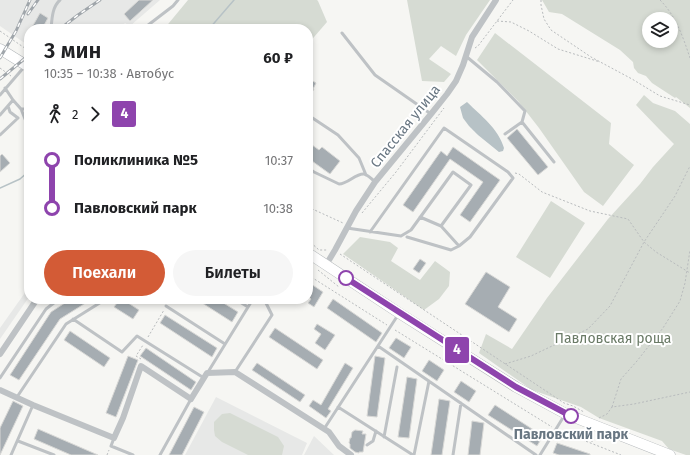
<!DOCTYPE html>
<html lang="ru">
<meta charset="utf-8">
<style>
body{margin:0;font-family:"Fira Sans",sans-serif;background:#f6f6f6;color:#202124;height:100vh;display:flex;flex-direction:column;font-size:15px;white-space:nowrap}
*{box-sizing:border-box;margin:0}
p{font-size:13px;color:#757577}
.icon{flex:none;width:22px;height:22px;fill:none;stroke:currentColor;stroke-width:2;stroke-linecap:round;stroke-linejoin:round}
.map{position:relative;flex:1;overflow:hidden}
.details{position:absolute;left:24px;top:24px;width:289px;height:280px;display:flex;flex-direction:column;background:#fff;border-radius:16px;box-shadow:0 2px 6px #0003}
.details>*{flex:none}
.badge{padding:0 8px;border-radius:3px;font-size:14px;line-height:26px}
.fabs{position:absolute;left:642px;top:12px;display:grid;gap:8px}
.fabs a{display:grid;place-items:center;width:36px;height:36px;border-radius:50%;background:#fff;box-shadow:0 2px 6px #0003;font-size:20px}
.map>.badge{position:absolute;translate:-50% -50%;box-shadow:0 0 0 2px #fff}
.legs{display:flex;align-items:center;gap:6px;height:44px;padding:0 20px;font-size:13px}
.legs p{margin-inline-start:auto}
.head{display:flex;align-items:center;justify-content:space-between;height:68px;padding:0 20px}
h1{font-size:22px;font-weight:600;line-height:30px}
.button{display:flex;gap:8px;margin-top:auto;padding:8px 20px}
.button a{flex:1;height:46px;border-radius:24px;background:#d35b36;color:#fff;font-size:16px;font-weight:600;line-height:46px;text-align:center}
.button a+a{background:#f6f6f6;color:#202124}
ul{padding:0 20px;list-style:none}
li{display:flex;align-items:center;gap:14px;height:48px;font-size:15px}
li i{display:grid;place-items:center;width:6px;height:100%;margin:0 5px;background:currentColor}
li i::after{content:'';width:10px;height:10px;margin:-5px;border:3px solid;border-radius:50%;background:#fff}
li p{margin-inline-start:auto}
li:first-child i{background:linear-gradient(#0000 50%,currentColor 0)}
li:last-child i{background:linear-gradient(currentColor 50%,#0000 0)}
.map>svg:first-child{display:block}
.built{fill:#e7e8e7}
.green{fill:#d6dbd3;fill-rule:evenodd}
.water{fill:#b7c2c6}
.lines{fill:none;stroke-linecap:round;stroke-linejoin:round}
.stream{stroke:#b7c2c6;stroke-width:1.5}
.building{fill:#a6adb2;stroke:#d8d8d6}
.primary-casing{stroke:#b2b6b9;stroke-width:11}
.path{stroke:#b8bbbd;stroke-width:1;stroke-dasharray:2 2;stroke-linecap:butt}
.lane{stroke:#bec2c5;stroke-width:3}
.street{stroke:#bec2c5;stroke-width:6}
.primary{stroke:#fff;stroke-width:10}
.rail-casing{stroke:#a0a6ab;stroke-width:3}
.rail{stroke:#fff;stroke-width:1.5;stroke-dasharray:4.5;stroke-linecap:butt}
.line-1-casing{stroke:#fff;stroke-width:9}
.line-1{stroke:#8e44ad;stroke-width:6}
.stop-1-dot{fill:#fff;stroke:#8e44ad;stroke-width:2}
.labels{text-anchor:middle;stroke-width:4;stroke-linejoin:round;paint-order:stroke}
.street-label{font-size:14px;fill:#687682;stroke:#fff}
.park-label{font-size:14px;fill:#6a7a66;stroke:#fff}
.stop-label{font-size:14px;font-weight:bold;fill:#687682;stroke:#fff}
</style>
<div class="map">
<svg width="690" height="455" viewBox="0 0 690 455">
<rect width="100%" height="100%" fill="#f6f6f3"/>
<path class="built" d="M0,0h160l-30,26 -5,-3 -6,6h-90v17l-29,-20z
M29,287v10l-29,42v-11z
M216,397l91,46 -5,12h-117z
M314,436l20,19h-30z"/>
<path class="green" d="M188,0h129l1,1 9,21 -19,22v-15h-144z
M407,0h83l-24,35 -10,21 -15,-10 -12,13 22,15 -7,8 -22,-1z
M542,0h148v108l-14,-11 -1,1 -23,-15 -6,-7 -8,-3 -4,-5 -1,-6 -13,-12 -58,-36 -13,-2zM649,19h22v22h-22z
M495,33l116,90 -2,21 25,21 -31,41 -19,-14 -45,-64 -21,-27 -41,-41z
M644,95l9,8 22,8 15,13v331h-4l-17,-6 -7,-8 -63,-23 -18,-11 -49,-17 -53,-37 7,-19 26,15 35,-51 61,-79 32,-35 13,-17 21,-23 -15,-15 -23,-24z
M551,201l34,22 -35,55 -34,-21z
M360,237l30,5 8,6 -7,13 29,19 15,-19 15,11 -1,14 -10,13 -15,11 -81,-56z
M230,413l48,24 6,9 -2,9h-34l-26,-13 -7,-6 -1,-6v-8l8,-8z"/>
<path class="water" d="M467,102c14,14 31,26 37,46l-1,3 -4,1 -21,-17 -9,-9 -6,-8 -3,-11z"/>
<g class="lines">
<path class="stream" d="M209,29l25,-29
M0,188l20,-9 9,-8"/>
</g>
<path class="building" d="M139,0h14l-23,21 -6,-7z
M40,13l8,5 -6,11h-11z
M308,78l8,5 -3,6h1l-6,10z
M517,129l31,38 -10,8 -31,-37z
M308,142l11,8 3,-3 18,14 -10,13 -18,-13 -4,4z
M453,147l47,33 -30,42 -10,-7 23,-33 -33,-23 -37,53 -10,-7 38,-54 6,5z
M2,154l8,9 -10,9v-16z
M420,259l6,4 -7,10 -6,-4z
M486,272l24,15 -12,20 19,12 -8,13 -44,-28z
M308,282l15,10 -9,15 -6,-4 3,-4 -3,-3z
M71,299h21l-32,20 -41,61 -9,-5 41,-63z
M120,299h2l17,11 -6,9 -19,-12z
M196,299h21l21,13 -6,10z
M333,299l49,34 -6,9 -49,-34z
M165,315l52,33 -5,9 -52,-34z
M317,324l18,11 -10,15 -10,-7 6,-9 -7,-5z
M275,328l48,32 -6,9 -48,-32z
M70,331l40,27 -6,9 -40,-27z
M396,338l15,9 -7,11 -15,-10z
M146,348l50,34 -5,8 -51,-34z
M128,356l10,4 -22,57 -10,-4z
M375,356l10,2 -8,59 -10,-1z
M429,360l15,10 -7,11 -15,-10z
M257,363l48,32 -5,7 -48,-32z
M345,363l8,5 -25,41 3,2 -5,7 -17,-12 4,-6 8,5z
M407,377l10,2 -8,59 -11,-1z
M461,381l15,10 -7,11 -15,-10z
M439,399l11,2 -8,54h-11z
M13,401l10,5 -23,49v-27z
M495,405l48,31 -6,10 -49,-31z
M194,407l10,5 -22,43h-13z
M472,421l12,2 -4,32h-12z
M38,429l60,26h-27l-37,-16z
M355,430l8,1 -1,3h4l-3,18h-4v1l-4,-1 -5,-4v-4l-1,-1 1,-5h1l1,-6z
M557,443l33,11v1h-31l-6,-2z"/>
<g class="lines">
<defs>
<path id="primary" d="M0,49l29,18
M308,253l91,60 117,74 50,27 104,41"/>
</defs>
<use href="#primary" class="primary-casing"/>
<path class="path" d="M541,0v5l3,14 7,11 40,27 41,22 28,17 30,9
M660,0c16,16 23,37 30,58
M497,21l14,1 18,9 29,18 42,13
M0,31l29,20
M475,48l3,-2 35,-46
M0,68l11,8
M515,173l4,1 23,18 48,19 38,8 16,23 12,10 34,21
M308,207l35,16
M362,213l34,-41 48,-64
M308,240l11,10h9
M340,254l224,149 9,3 11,6
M318,270l21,17
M308,275l79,50
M169,303l2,-4
M395,330l157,97
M148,337l16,-27
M141,359l-5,-3 7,-11
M505,364l26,-8 57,-27 22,-23 34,-64 31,-46 15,-30
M612,407l9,-28 16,-18 26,-33 17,-27 5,-18 5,-33
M599,418l8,-4 5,-7 22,-3 56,-12
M560,431l61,24
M592,436v7
M107,455l2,-5"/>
<path class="lane" d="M51,29c1,-10 1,-22 9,-29
M143,29l30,-23 5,-6
M342,33l33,42 56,39
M467,57l30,25 28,29 -3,11 32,40
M5,88l8,12 8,9 8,20
M0,95l25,-29
M21,109h7l1,-1
M0,115l13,-15
M308,115l30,20 21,23 7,17
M505,134l17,-12
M0,135l18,-17 -8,-6 -2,-6
M308,168l6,4 25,12c9,0 17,-11 25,-10 4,1 8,5 11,8
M441,226l18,20
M347,228l54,8 10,-6 42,-58 18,13 -30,41 -21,-9
M370,232l74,-104 64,44 5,6 -43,59 -11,9 -8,4 -44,-13
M235,299l13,8
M166,306l59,38
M73,319l49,33 15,-16 67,42
M378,346l158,109
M208,372l45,-73
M235,372l37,-57 -7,-14v-2
M0,378l46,-69 13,-10
M17,397l49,-73 40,-25
M338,407l75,48
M324,429l74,-114
M384,437l13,-70
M114,438l-3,8 22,9
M18,441l36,14
M367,445l6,-4 3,-10
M11,455l22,-50
M160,455l31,-56
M414,455l15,-74
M453,455l8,-52
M540,455l24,-39"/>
<path class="street" d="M326,265l9,-15 21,-39 19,-29 56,-68 16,-20 9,-13 7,-16 9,-28 24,-37
M0,354l37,-55
M0,390l33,15 81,33 9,-20 18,-52 50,33 16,-26 28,-1 94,60 10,14 12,9"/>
<use href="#primary" class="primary"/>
<defs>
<path id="rail" d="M28,14l10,-14
M60,29l18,-14 22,-15
M0,58l16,-27 14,-31
M0,79l29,-24"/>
</defs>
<use href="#rail" class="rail-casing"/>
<use href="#rail" class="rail"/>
</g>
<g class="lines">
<defs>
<path id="line-1" d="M346,278l170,109 55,29"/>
</defs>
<use href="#line-1" class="line-1-casing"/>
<use href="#line-1" class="line-1"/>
</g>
<g class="stop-1-dot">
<circle cx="346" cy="278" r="7"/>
<circle cx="571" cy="416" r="7"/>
</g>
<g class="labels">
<g class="street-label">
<text transform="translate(405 126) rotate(-51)" y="5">Спасская улица</text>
</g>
<g class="park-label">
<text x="613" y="343">Павловская роща</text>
</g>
<g class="stop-label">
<text x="571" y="439">Павловский парк</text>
</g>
</g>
</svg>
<div class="fabs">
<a><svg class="icon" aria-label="layers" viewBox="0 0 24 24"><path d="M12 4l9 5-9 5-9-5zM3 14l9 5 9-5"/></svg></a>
</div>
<b class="badge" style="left:457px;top:350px;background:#8e44ad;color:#fff">4</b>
<section class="details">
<div class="head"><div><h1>3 мин</h1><p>10:35 – 10:38 · Автобус</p></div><b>60 ₽</b></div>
<div class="legs"><svg class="icon" aria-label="walk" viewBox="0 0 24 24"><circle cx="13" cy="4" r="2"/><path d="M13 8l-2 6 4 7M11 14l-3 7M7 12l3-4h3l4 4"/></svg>2<svg class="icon" aria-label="forward" viewBox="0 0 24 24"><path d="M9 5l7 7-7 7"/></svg><b class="badge" style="background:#8e44ad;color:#fff">4</b></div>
<ul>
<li><i style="color:#8e44ad"></i><b>Поликлиника №5</b><p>10:37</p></li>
<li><i style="color:#8e44ad"></i><b>Павловский парк</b><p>10:38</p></li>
</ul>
<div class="button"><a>Поехали</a><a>Билеты</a></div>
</section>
</div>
